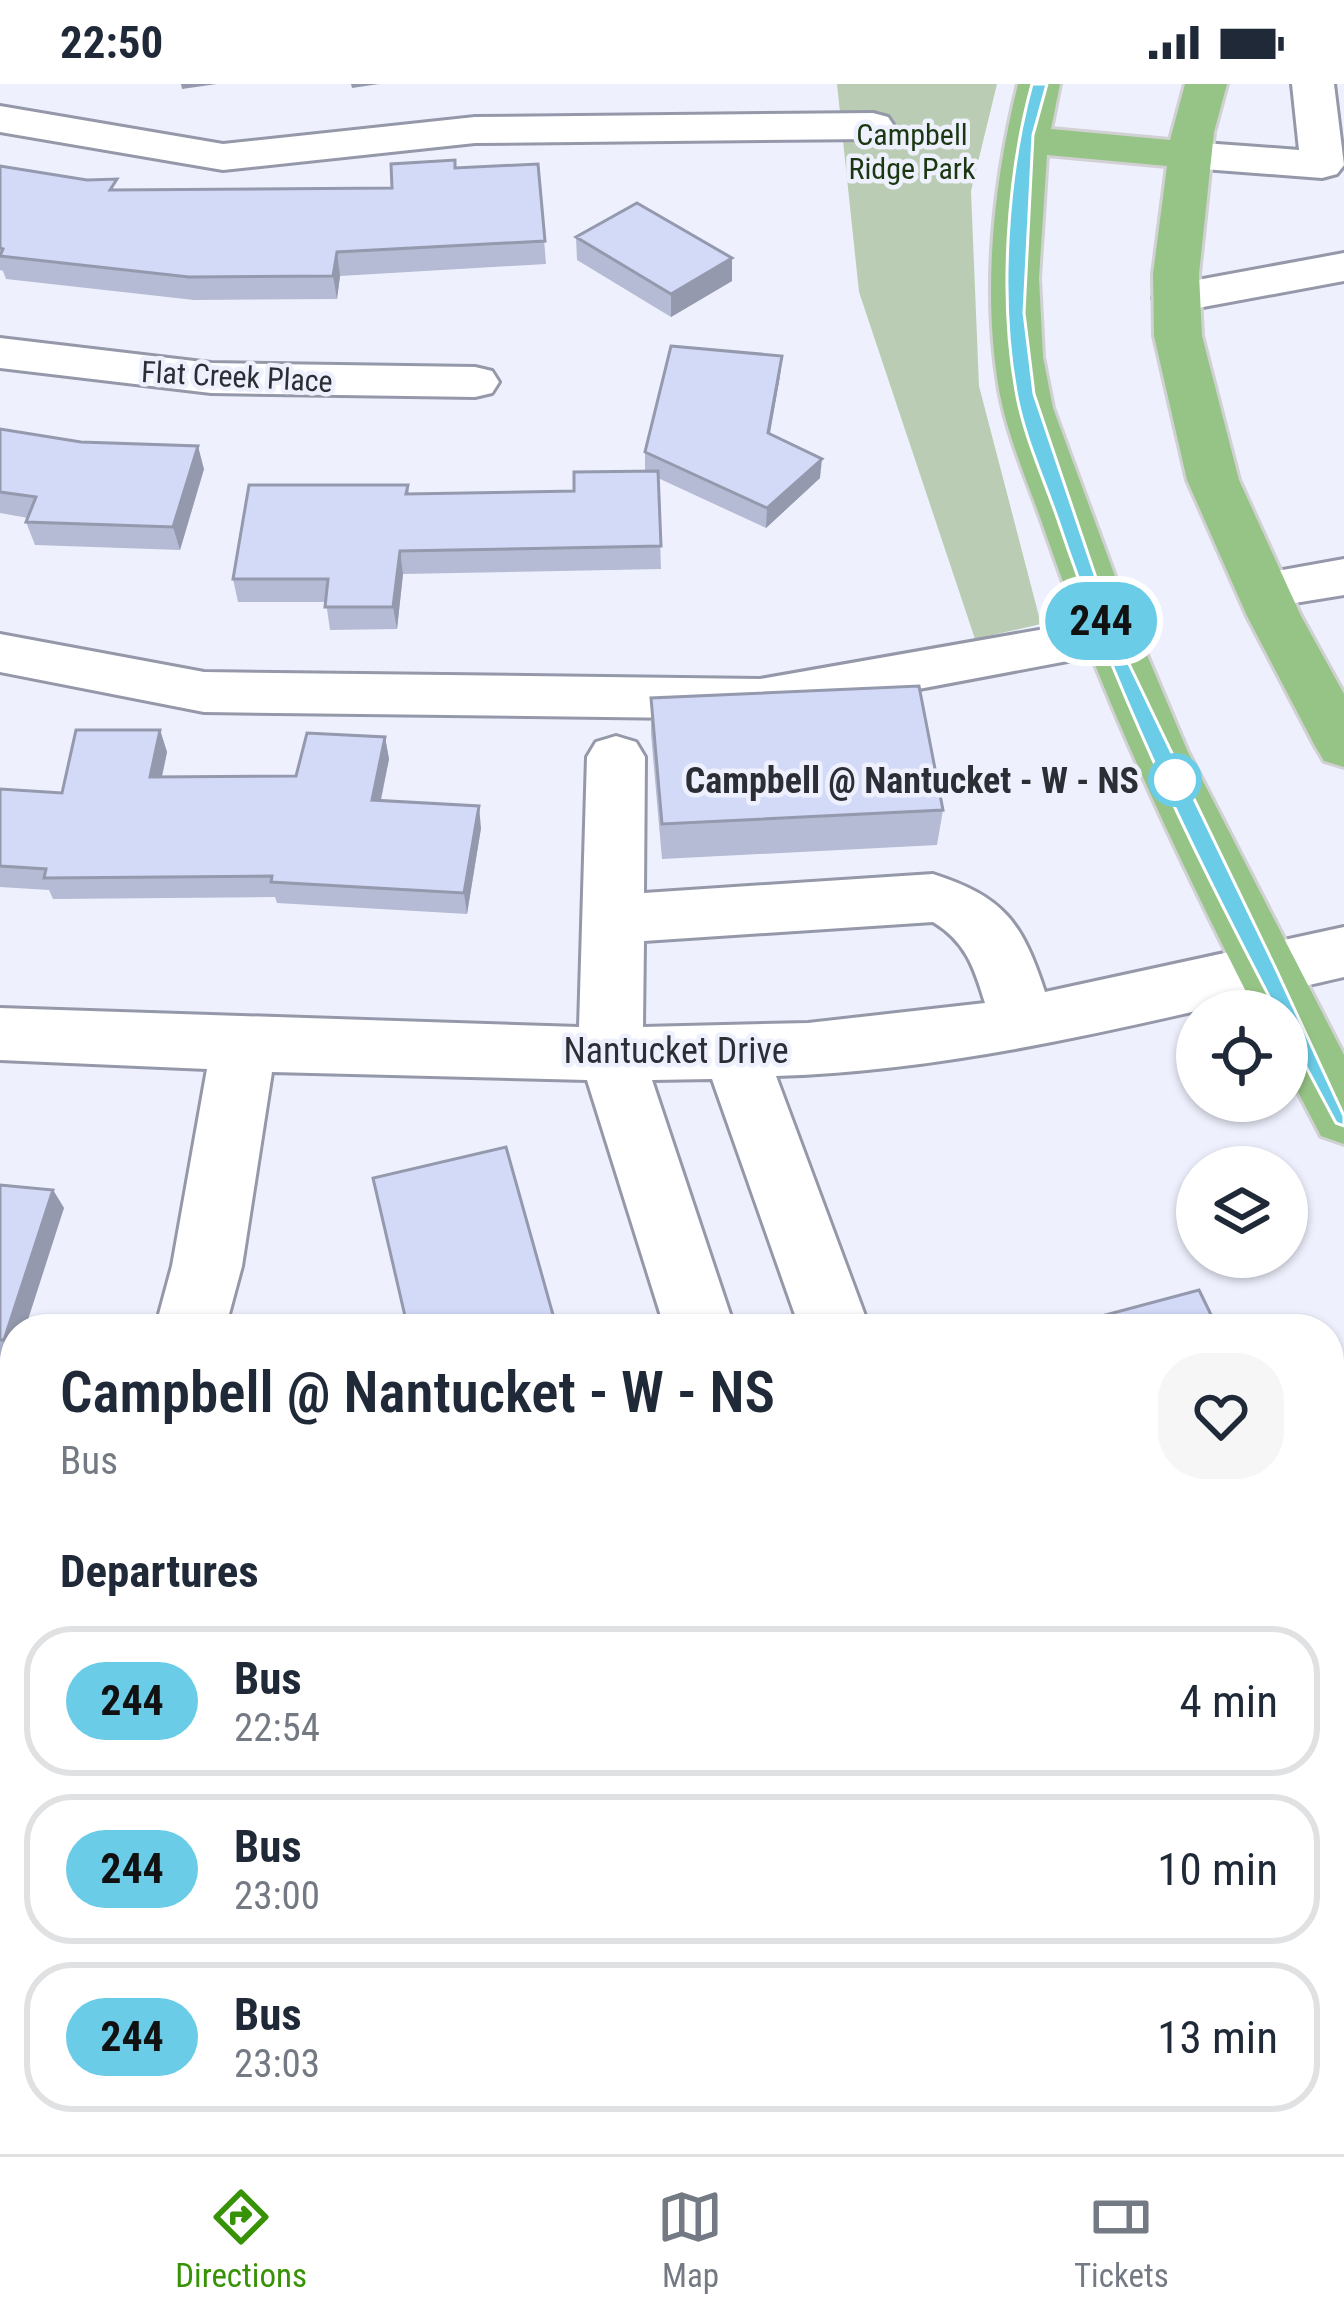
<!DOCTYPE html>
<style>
body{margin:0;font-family:"Roboto Condensed",sans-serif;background:#f6f6f7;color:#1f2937;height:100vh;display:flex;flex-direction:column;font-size:45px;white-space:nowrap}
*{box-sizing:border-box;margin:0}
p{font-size:39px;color:#747a83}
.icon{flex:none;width:66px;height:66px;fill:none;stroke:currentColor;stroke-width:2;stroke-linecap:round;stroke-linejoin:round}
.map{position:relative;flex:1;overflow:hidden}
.side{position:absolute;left:0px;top:1230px;width:1344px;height:840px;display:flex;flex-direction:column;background:#fff;border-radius:48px 48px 0 0;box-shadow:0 3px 9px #0004}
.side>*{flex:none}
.badge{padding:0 24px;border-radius:39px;font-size:42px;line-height:78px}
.tools{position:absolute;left:1176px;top:906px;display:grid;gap:24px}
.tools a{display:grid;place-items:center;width:132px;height:132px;border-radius:50%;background:#fff;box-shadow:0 3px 9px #0004;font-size:60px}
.map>.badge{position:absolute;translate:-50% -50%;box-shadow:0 0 0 6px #fff}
h2{padding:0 60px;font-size:45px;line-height:108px}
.round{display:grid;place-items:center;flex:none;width:126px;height:126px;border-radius:48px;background:#f6f6f7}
.headline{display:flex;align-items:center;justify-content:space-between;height:204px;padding:0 60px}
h1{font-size:57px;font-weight:600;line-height:90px}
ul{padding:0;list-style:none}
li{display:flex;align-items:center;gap:36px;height:150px;margin:0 24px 18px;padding:0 36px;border:6px solid #e0e1e3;border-radius:48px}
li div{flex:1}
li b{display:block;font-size:45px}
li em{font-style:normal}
li .badge{min-width:132px;font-weight:700;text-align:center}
.status{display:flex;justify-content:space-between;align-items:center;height:84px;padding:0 60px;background:#fff;direction:ltr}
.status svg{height:33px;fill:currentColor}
.tabs{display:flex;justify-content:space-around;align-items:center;height:168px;border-top:3px solid #e0e1e3;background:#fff;font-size:33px;color:#747a83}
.tabs a{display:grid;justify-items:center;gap:6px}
.tabs .selected{color:#379205}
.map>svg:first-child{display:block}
.green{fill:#bacdb4}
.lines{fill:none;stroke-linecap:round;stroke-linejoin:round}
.minor-casing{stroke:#9498a9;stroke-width:6}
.major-casing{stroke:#d1d1d3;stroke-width:6}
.minor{fill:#fff;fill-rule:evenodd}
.major{fill:#96c486;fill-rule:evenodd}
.wall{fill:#b5bbd4}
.shaded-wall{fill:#9499ad}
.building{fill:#d3daf7;stroke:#9499ad;stroke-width:3}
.line{fill:#6bcce7;stroke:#fff;stroke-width:3}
.stop-dot{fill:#fff;stroke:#6bcce7;stroke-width:6}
.labels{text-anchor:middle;stroke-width:9;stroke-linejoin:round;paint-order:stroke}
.far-park-label{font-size:30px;fill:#1b3711;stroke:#eef1fd}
.far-street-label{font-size:30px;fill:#2c2e35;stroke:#eef1fd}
.stop-label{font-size:36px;font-weight:bold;fill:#2c2e35;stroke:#eef1fd;text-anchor:end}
.street-label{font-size:36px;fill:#2c2e35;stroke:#eef1fd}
</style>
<div class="status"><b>22:50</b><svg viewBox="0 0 49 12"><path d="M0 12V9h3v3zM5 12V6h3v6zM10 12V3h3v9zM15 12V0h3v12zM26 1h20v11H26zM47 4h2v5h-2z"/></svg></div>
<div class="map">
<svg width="1344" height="2070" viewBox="0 0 1344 2070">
<rect width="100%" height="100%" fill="#eef1fd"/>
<path class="green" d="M837,0h160l-26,107 8,195 62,238 -66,15 -116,-347z"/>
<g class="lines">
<defs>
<path id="minor" d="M1292,0h42l10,81 -7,9 -15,4 -132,-10 -15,-4 -7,-9 7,-9 15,-4 109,8z
M0,22l223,38 252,-27 398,-4 15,4 6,9 -6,9 -15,4 -398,4 -252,27 -223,-38z
M1344,169v28l-168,31 -17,-4 -6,-10 6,-10 17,-4z
M0,254l211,25 264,4 17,4 7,11 -7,11 -17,4 -264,-4 -211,-25z
M1344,475v36l-81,13 -19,-5 -8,-13 8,-13z
M1107,534l19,6 8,13 -8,13 -366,69 -556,-7 -204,-40v-38l204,38 556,7z
M616,652l20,6 9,15 -1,136 289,-19c71,23 89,48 112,118l299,-65v50c-187,42 -374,93 -568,99l94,253h-70l-88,-250 -60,1 83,249h-70l-78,-249 -315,-8 -30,194 -17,63h-70l17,-63 35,-197 -207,-9v-52l579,19 8,-270 9,-15zM933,838c33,20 41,45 52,81l-177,20 -165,4 1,-86z
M0,1413l15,3v72l-15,-3z
M15,1542v89l-15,7v-90z
M406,2055h102l-6,15h-102z
M1084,2055h90l5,15h-90z"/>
<path id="major" d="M1018,0h42l-9,45 119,11 15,-56h42l-13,48 -15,142 3,62 37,144 62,136 43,78v73l-20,-6 -9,-15 -68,-130 -60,-136 -33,-144 -1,-62 14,-108 -120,-11 -8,123 4,79 10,51 70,190 64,152 157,305v89l-23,-8 -34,-65v-60h-31c-79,-154 -152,-310 -209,-474 -16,-48 -39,-97 -48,-147 -17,-101 -5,-209 19,-306z"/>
</defs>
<use href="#minor" class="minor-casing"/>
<use href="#major" class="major-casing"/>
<use href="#minor" class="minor"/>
<use href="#major" class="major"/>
</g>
<path class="wall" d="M538,80l8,100 -206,12 -3,23 -143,1 -188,-21 -3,-8 -3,-1v-104l120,24 272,-2 63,-20z
M576,153l156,21v23l-61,36 -94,-57z
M780,292l-10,58 50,44 -54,50 -108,-50 3,91 -258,5 -6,55 -67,1 -4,-28h-88l-5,-23 175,-94 1,9 165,-3 71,-20v-19z
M0,345l204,40 -24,81 -145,-5 -9,-23 2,-4 -28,-5z
M651,614l292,112 -6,35 -275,14 -11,-125z
M160,646l7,22 -5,25 134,-1 89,-39 4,22 -8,42 100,27 -14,86 -190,-11 -2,-6 -222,2 -4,-9 -49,-3v-98l62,4z
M0,1101l53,5 11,18 -49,121v28l-15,-1z
M1260,2055h69l15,15h-78z"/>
<path class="shaded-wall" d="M181,0h36l-35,5z
M351,0h28l-27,4z
M337,168l3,24 -3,23 -4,-23z
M732,174v23l-61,36v-23z
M782,272l-2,20 -14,77 2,-20z
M198,362l6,23 -24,81 -7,-23z
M822,375l-2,19 -54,50 1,-20z
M400,467l3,23 -6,55 -4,-22z
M160,646l7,22 -10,47 -7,-22z
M385,653l4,22 -13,63 -4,-22z
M479,722l2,22 -14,86 -3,-21z
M53,1106l11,18 -39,121h-10v27l-11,-16z
M109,2055h16l-17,15h-17z"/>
<path class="building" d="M455,76v8l83,-4 7,77 -208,11 -4,24 -144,1 -189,-21 3,-7 -3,-1v-82l87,14 30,-1 -7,11 282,-2 -1,-24z
M637,119l95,55 -61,36 -95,-57z
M671,262l111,10 -14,77 54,26 -55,49 -122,-56z
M0,345l81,13 117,4 -25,81 -147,-5 10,-25 -36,-5z
M658,387l3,75 -261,5 -7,56h-68l3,-28h-95l16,-94h159l-2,9 168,-3v-19z
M919,602l24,124 -281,14 -11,-126z
M76,646h84l-10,47 146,-1 11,-43 78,4 -13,63 107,6 -15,87 -193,-11 1,-6 -228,2 2,-9 -46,-3v-77l62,4z
M506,1063l51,182h-149l-35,-151z
M0,1101l53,5 -49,150h-4z
M1199,1206l19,39h-165z
M1329,1468l15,31v571h-54l-6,-15h45z
M15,1880v175h94l-18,15h-91v-178z"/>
<path class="line" d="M1032,0h15l-14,51 -9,178 10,81 82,243 159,330 69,149v10l-8,-3c-104,-194 -208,-393 -278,-603 -14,-41 -35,-86 -42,-129 -17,-94 -9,-216 16,-307z"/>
<circle class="stop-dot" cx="1175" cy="696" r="24"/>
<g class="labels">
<g class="far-park-label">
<text x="912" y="61">Campbell<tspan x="912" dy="34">Ridge Park</tspan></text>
</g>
<g class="far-street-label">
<text transform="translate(237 293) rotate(3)" y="10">Flat Creek Place</text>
</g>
<g class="stop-label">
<text x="1139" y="709">Campbell @ Nantucket - W - NS</text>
</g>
<g class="street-label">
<text x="676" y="979">Nantucket Drive</text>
</g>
</g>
</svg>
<div class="tools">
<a><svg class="icon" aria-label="locate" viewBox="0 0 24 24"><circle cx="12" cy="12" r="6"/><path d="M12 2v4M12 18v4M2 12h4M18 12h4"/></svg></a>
<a><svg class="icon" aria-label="layers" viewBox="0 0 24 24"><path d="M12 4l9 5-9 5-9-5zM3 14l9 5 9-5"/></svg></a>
</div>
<b class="badge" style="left:1101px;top:537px;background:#6bcce7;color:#111">244</b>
<section class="side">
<div class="headline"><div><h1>Campbell @ Nantucket - W - NS</h1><p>Bus</p></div><a class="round"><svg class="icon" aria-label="heart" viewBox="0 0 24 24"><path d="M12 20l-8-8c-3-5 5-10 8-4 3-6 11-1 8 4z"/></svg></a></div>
<h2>Departures</h2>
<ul>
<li><span class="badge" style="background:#6bcce7;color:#111">244</span><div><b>Bus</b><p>22:54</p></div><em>4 min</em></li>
<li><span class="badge" style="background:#6bcce7;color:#111">244</span><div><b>Bus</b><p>23:00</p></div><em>10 min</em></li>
<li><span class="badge" style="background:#6bcce7;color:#111">244</span><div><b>Bus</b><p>23:03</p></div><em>13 min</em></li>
</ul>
</section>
</div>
<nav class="tabs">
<a class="selected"><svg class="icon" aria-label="directions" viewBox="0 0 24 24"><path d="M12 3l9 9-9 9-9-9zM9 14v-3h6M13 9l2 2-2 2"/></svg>Directions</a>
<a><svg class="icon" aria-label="map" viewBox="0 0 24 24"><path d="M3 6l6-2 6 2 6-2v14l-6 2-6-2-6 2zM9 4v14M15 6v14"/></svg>Map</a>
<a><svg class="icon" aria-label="tickets" viewBox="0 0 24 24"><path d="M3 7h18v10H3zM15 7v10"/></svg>Tickets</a>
</nav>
